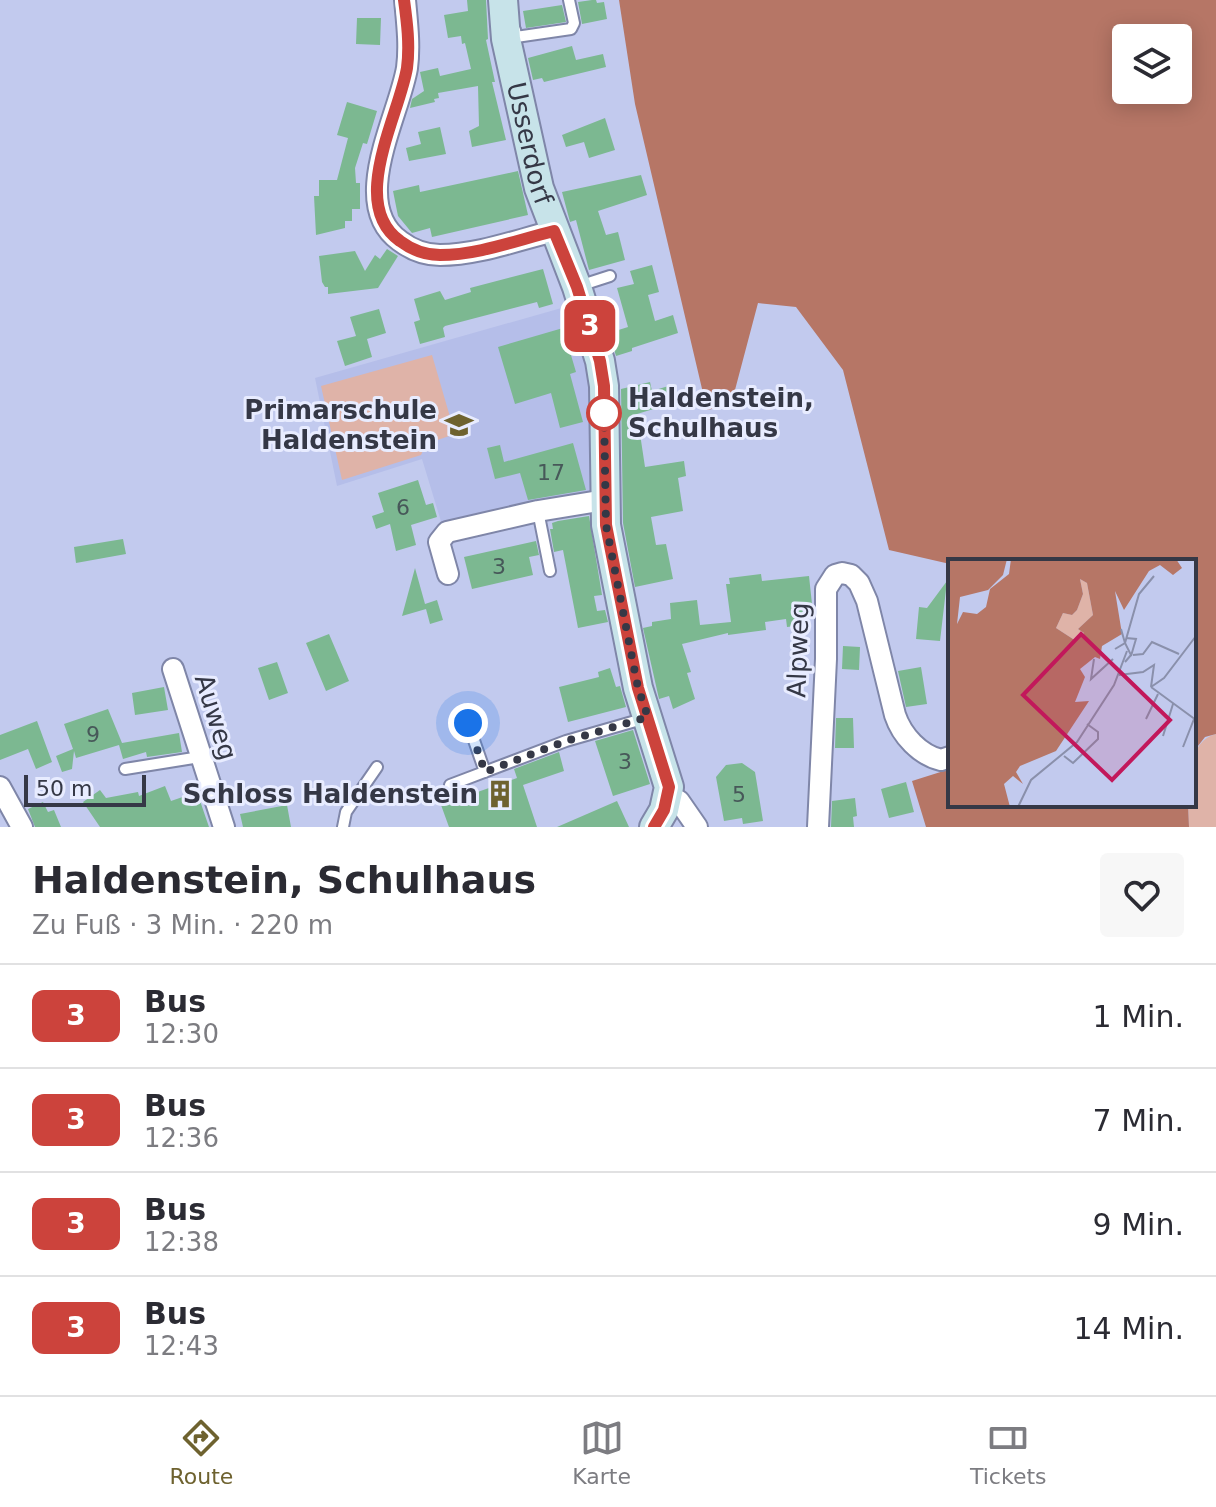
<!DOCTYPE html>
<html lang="de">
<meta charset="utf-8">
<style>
body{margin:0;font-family:"DejaVu Sans",sans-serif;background:#f7f7f7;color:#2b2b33;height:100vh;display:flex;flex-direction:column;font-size:30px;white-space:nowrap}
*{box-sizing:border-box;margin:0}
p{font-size:26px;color:#7c7c81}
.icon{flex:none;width:44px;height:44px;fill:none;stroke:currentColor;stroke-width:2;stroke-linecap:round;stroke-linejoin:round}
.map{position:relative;height:827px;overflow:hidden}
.side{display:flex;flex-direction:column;background:#fff;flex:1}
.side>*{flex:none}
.badge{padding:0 16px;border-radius:12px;font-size:28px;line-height:52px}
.fabs{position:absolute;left:1112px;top:24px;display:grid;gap:16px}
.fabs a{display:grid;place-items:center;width:80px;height:80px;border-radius:8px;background:#fff;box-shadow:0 4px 20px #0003;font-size:40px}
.scale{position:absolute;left:24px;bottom:20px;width:122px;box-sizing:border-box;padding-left:8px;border:4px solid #353846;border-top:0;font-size:22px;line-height:28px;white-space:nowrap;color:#353846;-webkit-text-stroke:6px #e8ecff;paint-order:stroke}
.you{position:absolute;width:40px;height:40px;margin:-20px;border:6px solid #fff;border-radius:50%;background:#1a73e8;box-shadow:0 0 0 12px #1a73e833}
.map>.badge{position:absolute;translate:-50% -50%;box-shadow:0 0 0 4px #fff}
.round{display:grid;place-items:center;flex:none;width:84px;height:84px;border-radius:8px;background:#f7f7f7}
.head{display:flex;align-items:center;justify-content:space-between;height:136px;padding:0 32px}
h1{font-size:38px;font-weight:800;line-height:60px}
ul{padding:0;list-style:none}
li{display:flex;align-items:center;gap:24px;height:104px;padding:0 32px;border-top:2px solid #e1e1e2}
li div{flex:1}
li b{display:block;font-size:30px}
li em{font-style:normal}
li .badge{min-width:88px;font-weight:700;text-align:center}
.tabs{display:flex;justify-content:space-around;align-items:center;height:112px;border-top:2px solid #e1e1e2;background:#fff;font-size:22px;color:#7c7c81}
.tabs a{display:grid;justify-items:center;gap:4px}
.tabs .active{color:#6e622f}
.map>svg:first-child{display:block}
.built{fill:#b5bee9}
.green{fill:#dfb3a8}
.forest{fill:#b67666;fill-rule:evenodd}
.building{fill:#7cb891}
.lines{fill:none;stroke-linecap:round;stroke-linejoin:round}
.lane-casing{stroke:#7f86a8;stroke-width:14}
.street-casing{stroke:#7f86a8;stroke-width:24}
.secondary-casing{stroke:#7f86a8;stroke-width:32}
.lane{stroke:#fff;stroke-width:10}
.street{stroke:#fff;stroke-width:20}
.secondary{stroke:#c7e3e9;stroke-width:28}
.line-casing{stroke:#fff;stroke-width:18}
.line{stroke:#cc433c;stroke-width:12}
.walk{stroke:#353846;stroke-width:8;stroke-dasharray:0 14.4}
.stop-dot{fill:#fff;stroke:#cc433c;stroke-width:4}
.labels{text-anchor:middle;stroke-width:6;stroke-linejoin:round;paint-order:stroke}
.number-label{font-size:22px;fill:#475859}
.street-label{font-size:26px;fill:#353846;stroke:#e8ecff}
.stop-label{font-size:26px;font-weight:bold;fill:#353846;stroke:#e8ecff;text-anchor:start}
.poi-label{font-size:26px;font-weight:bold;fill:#353846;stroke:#e8ecff;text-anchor:end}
.inset-road{fill:none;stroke:#8a90ab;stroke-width:2}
.view{fill:#c2185b;fill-opacity:0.15;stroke:#c2185b;stroke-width:4}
.inset-edge{fill:none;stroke:#353846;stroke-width:4}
</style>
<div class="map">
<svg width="1216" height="827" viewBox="0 0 1216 827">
<rect width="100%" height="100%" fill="#c2caee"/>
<path class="built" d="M572,305l20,70 1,118 -150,35 -21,-69 -85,27 -22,-108z"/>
<path class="green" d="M432,355l23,79 -29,10 -5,11 -79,25 -21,-94z
M1216,734v93h-27l-1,-22h6c0,-26 -9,-62 22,-71z"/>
<path class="forest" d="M619,0h597v734l-11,3 -11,14v-190h-244v3l-61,-14 -46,-180 -47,-63 -38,-4 -27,102 -24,5 -72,-306zM1178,38v52h-52v-52z
M950,769v36h238l1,22h-263l-14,-46z"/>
<path class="building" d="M467,0h19l2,39 -2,1 9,42h-3l14,58 -34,7 -3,-16 10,-5 -1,-40 -40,7 1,5 -5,1 1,3 -25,6 2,-9 12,-8 -4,-19 18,-4 2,8 31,-7 -6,-26 -3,1 -1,-8 -13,2 -4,-23 24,-4z
M592,0h4l1,3 7,-1 3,17 -25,5 -4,-22z
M562,5l4,17 -40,6 -3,-17z
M357,18h24l-1,27 -24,-1z
M572,46l4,14 27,-6 3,13 -62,15 -2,-4 -9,2 -5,-22z
M347,102l30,9 -10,33 -4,-1 -8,25 1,15h4v26h-8v12h-7v7l-29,7 -2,-39h5v-16h18l11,-42 -11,-3z
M605,118l10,32 -26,8 -5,-16 -18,5 -4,-12z
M440,127l6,27 -37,7 -3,-13 15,-4 -3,-12z
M518,171l10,44 -96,22 -2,-9 -18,5 -14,-17 -5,-25 26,-6 1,7z
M641,175l6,20 -49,16 8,24 12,-3 7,28 -36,10 -13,-50 -6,2 -8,-30z
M387,249l11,7 -20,32 -50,6v-7h-3l-3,-5 -3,-26 36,-5 10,20 10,-16 5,4z
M652,265l7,27 -11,3 7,26 18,-6 5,18 -46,15v3l-16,5 -7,-23 19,-6 -11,-39 17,-4 -4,-13z
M543,269l10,35 -14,4 -2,-6 -92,24 -2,2 2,9 -25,7 -6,-22 6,-2 -6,-21 26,-8 5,9 26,-8 -1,-4z
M379,309l7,24 -19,6 5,18 -27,9 -8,-25 19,-5 -6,-19z
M563,328l13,44 -6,2 13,48 -23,6 -9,-35 -36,11 -17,-57z
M650,382l2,9 23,-7 5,17 -43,13 8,53 39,-6 2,15 -8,2 5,33 -32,6 5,28 10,-1 7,35 -38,8 -12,-64 -2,-134z
M573,443l13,47 -58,10 -8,-27 -25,6 -8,-31 13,-3 4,17z
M418,480l8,25 7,-2 4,14 -26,8 5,20 -20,6 -6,-27 -14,5 -4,-13 12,-4 -6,-19z
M589,516l13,79 -8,1 3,15 8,-1 3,12 -30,6 -15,-78 -9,2 -4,-23h3l-1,-6 6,-2z
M123,539l3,15 -50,9 -2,-16z
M536,541l3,14 -10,2 4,18 -61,14 -8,-32z
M415,568l10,36 12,-4 6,20 -13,4 -4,-15 -24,7z
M761,574l1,7 47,-5 3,28 -10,1 2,20 -17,2 -1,-8 -21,3 1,8 -38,5v-2l-46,11 9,28 -4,1 8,26 -22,10 -4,-13 -10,3 -16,-71 9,-2v-4l19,-3 -1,-16 27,-3 3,25 31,-3 -5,-38h4l-1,-6z
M947,581l-7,60 -24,-2 3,-32 8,1z
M329,634l20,47 -23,10 -20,-48z
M843,646l17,1 -1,23 -17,-1z
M277,662l11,31 -19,7 -11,-32z
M921,667l6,37 -21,3 -8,-36z
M610,668l6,19 4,-1 6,21 -58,15 -9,-35 40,-10 -1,-5z
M164,687l4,23 -33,5 -3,-22z
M108,709l14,34 57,-10 3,19 -35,5 -1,-5 -23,7 -4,-14 -43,13 -2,-7 -2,18 -10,3 -6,-16 17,-7 -9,-25z
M836,718h17l1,30h-19z
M37,721l15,41 -16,7 -8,-20 -28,11v-25z
M633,730l17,54 -37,12 -18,-55z
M559,752l5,19 -41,14 14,42h-88l-8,-22 76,-27 -3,-9z
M742,763l13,9 8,49 -20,3 -1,-6 -18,3 -8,-44 10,-12z
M906,782l8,30 -25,6 -8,-29z
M165,786l6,15 26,-9 12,35h-109l-17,-25 17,-12 6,8 32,-6 1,4z
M855,798l2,18 -4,1 1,10h-23l1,-26z
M617,801l12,26h-72z
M43,802l5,10 6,-2 7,17h-26l-7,-18z
M287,805l4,22h-48l-3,-13z"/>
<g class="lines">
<defs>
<path id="lane" d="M515,30l1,7 55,-8 3,-6 -5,-23
M579,286l31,-10
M538,511l12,60
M468,723l17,49
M125,769l75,-12
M450,785l116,-44 80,-23
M343,827l3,-15 31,-45"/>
<path id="street" d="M405,0c2,22 5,45 2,68 -8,48 -59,136 -7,173 12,9 24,14 40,14 38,0 77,-15 114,-24
M448,574l-9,-32 8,-10 91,-21 67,-11
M173,669l51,158
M0,787l22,40
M669,796l10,5 18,26
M818,827l8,-168v-70l9,-14 7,-2 9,2 8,8 8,18 28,114c7,21 25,40 46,45l9,-3"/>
<g id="secondary">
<path id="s1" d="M503,0l3,39 33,149 38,99 23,74 4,25 2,139 32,163 31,99 -5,23 -10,17"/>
</g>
</defs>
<use href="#lane" class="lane-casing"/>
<use href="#street" class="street-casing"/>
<use href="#secondary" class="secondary-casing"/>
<use href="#lane" class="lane"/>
<use href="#street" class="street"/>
<use href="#secondary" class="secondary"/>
</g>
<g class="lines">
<defs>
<path id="line" d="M404,0c3,22 6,45 3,68 -8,48 -59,136 -7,173 12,9 24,14 40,14 38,0 77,-15 114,-24l23,56 23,74 4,25 2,139 32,163 31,99 -5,23 -10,17"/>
</defs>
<use href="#line" class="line-casing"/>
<use href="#line" class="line"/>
<path class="walk" d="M468,723l17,49 81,-31 82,-24 -10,-29 -32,-163 -2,-112"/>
</g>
<defs>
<symbol id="school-bare" viewBox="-9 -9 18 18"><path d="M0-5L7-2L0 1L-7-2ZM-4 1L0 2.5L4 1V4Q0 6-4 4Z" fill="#6e622f" stroke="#e8ecff" stroke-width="2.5" paint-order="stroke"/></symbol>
<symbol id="building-bare" viewBox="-9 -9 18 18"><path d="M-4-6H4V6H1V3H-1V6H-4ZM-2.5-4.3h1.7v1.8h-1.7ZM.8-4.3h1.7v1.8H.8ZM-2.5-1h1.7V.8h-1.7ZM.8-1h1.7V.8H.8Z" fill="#6e622f" stroke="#e8ecff" stroke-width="2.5" paint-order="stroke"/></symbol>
</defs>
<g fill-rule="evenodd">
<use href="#school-bare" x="439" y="405" width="40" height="40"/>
<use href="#building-bare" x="480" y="774" width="40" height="40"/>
</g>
<circle class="stop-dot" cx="604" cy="413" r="16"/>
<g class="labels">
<g class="number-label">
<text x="551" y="480">17</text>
<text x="403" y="515">6</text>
<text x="499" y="574">3</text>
<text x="93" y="742">9</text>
<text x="625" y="769">3</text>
<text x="739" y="802">5</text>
</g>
<g class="street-label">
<text dy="9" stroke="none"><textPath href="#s1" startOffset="146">Usserdorf</textPath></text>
<text transform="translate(798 650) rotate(-88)" y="9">Alpweg</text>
<text transform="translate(216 717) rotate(73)" y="9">Auweg</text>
</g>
<g class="stop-label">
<text x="628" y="407">Haldenstein,<tspan x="628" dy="30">Schulhaus</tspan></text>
</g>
<g class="poi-label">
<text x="437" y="419">Primarschule<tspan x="437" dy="30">Haldenstein</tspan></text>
<text x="478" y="803">Schloss Haldenstein</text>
</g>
</g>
<g transform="translate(948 559)">
<rect width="248" height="248" fill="#c2caee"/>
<path d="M132,20l7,4 6,32 -15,14 6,4 -8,8 -20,-13 7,-15 9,2 5,-5 6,-16z" fill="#dfb3a8"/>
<path d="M0,0h59l-4,16 -15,15 -28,7 -3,27 6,-12 14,2 9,-7 4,-18 19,-15 2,-15h165l6,9 -9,7 -13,-10 -11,6 -25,39 -9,-19 7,43 -20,12 -2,13 -5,-2 -15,12 5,8 -10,25 14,-1 -33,50 -36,15 -4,6 7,12 -10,-8 -9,8 6,23h-62zM132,20l7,4 6,32 -15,14 6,4 -8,8 -20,-13 7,-15 9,2 5,-5 6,-16z" fill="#b67666" fill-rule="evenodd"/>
<path class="inset-road" d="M178,79l10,1 -5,17M167,90l10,-6 -4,-14M185,96l10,-1 9,-12 27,12M146,100l-3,20 22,-20M177,103l6,-7 -6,-12 14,-49 15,-18M171,116l24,-3 11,-7 -3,22M203,128l13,-9 32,-42M203,128l45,33M198,160l12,-25M215,177l10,-32M235,188l11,-28M116,197l9,7 25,-24v-7l-11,-8M70,248l13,-27 46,-38 37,-57 13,-34"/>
<path class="view" d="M133,75l89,86 -58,60 -89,-85z"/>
<rect width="248" height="248" class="inset-edge"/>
</g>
</svg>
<div class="fabs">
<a><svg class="icon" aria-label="layers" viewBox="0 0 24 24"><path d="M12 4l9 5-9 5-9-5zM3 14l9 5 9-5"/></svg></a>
</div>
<div class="scale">50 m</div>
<div class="you" style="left:468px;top:723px"></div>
<b class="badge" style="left:590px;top:326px;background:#cc433c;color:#fff">3</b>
</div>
<section class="side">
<div class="head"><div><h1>Haldenstein, Schulhaus</h1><p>Zu Fuß · 3 Min. · 220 m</p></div><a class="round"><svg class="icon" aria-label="heart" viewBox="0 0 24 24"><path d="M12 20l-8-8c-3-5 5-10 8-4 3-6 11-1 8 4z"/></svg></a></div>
<ul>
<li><span class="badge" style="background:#cc433c;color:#fff">3</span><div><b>Bus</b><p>12:30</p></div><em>1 Min.</em></li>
<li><span class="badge" style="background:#cc433c;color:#fff">3</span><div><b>Bus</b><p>12:36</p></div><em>7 Min.</em></li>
<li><span class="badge" style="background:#cc433c;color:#fff">3</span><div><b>Bus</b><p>12:38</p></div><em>9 Min.</em></li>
<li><span class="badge" style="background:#cc433c;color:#fff">3</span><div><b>Bus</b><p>12:43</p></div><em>14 Min.</em></li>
</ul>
</section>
<nav class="tabs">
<a class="active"><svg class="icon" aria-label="directions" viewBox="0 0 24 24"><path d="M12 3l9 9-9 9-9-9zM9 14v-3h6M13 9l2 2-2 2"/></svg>Route</a>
<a><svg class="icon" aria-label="map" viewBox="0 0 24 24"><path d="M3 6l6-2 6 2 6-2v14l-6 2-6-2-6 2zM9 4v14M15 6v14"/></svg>Karte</a>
<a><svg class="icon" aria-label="tickets" viewBox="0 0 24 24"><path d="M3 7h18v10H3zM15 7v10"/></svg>Tickets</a>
</nav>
